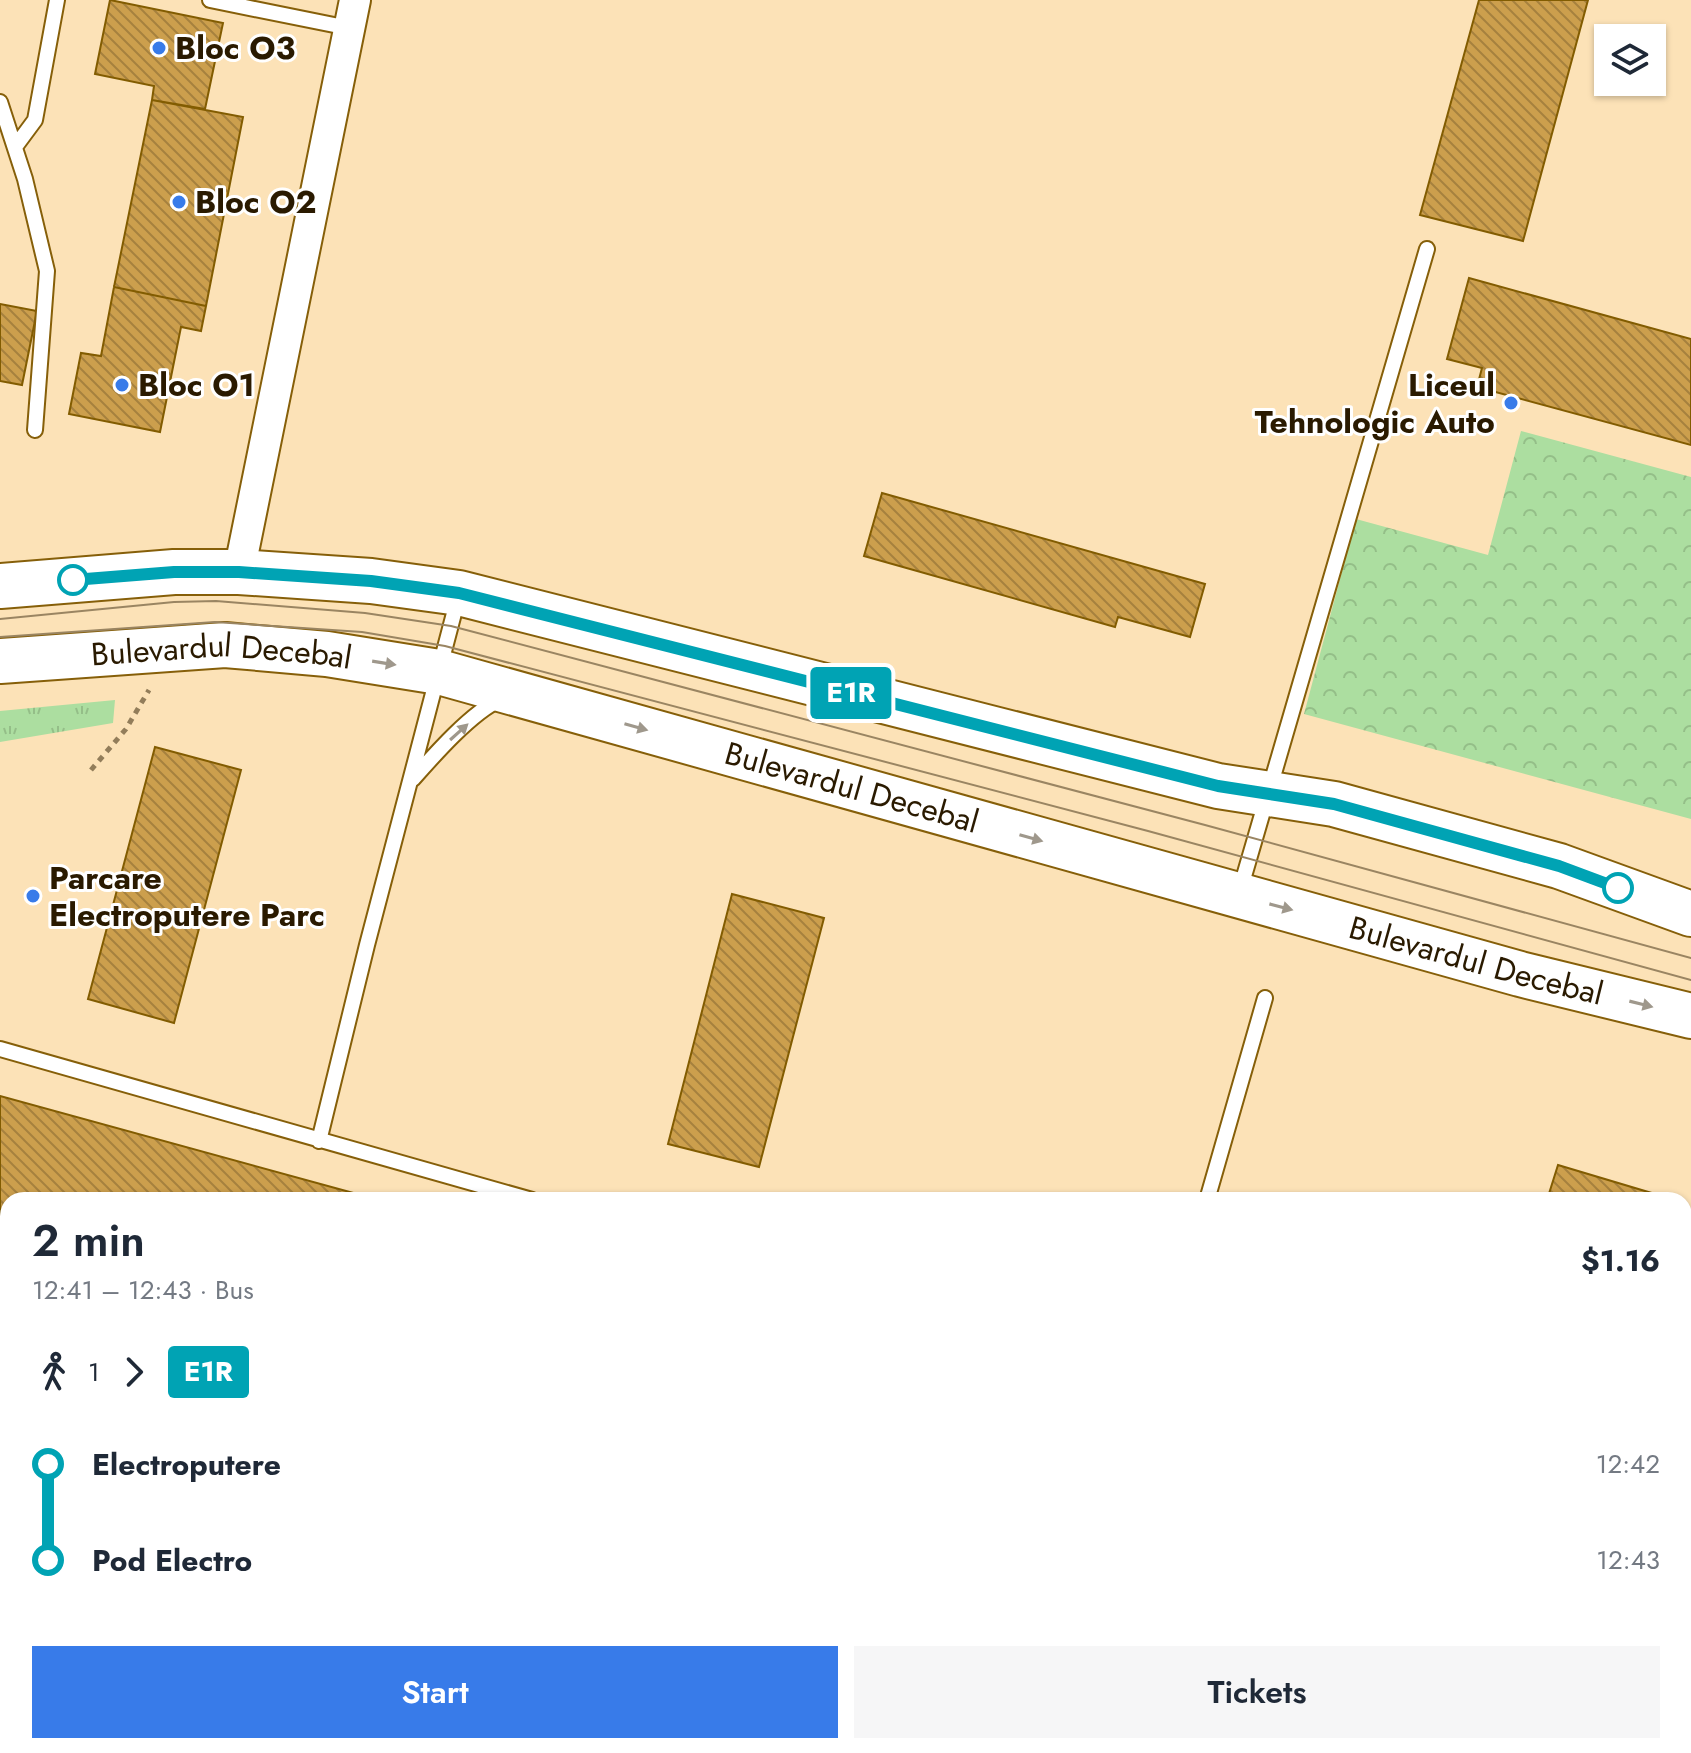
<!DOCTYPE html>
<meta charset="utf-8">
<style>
body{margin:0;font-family:Jost,sans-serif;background:#f6f6f7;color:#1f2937;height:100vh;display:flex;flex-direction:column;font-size:30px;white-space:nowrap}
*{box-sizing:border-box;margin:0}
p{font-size:26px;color:#747a83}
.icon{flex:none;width:44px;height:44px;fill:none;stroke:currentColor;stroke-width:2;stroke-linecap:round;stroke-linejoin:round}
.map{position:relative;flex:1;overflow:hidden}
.panel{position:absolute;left:0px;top:1192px;width:1692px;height:562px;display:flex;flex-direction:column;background:#fff;border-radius:24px 24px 0 0;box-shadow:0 2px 6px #0004}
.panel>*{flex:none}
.badge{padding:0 16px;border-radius:6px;font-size:28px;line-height:52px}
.controls{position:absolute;left:1594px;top:24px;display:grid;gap:16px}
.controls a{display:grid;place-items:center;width:72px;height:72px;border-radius:0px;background:#fff;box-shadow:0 2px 6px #0004;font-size:40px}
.map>.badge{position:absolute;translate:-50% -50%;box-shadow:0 0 0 4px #fff}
.legs{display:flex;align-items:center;gap:12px;height:88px;padding:0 32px;font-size:26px}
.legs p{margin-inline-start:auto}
.headline{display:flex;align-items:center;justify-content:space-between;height:136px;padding:0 32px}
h1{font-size:44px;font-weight:600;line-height:60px}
.action{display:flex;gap:16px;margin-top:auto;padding:16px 32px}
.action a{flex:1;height:92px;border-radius:0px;background:#387be9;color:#fff;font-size:32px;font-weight:600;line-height:92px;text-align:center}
.action a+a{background:#f6f6f7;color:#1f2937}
ul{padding:0 32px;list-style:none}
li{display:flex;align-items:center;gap:28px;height:96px;font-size:30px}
li i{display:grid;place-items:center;width:12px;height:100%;margin:0 10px;background:currentColor}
li i::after{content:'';width:20px;height:20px;margin:-10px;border:6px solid;border-radius:50%;background:#fff}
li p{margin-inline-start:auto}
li:first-child i{background:linear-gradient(#0000 50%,currentColor 0)}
li:last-child i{background:linear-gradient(currentColor 50%,#0000 0)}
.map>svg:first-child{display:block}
.grass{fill:url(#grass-tufts)}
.park{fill:url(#park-crowns)}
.building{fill:url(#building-back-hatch);stroke:#825c01;stroke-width:2}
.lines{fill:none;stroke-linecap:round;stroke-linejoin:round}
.service-casing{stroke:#865f09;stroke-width:18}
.minor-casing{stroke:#865f09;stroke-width:34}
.primary-casing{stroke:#865f09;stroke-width:48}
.path{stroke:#927d5a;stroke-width:5;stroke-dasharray:6 6;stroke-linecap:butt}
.service{stroke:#fff;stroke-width:14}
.minor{stroke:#fff;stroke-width:30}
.primary{stroke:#fff;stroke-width:44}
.tram{stroke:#9a8562;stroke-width:2}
.oneway{fill:#9f988c}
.line-1-casing{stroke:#fff;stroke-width:18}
.line-1{stroke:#00a3b4;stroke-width:12}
.poi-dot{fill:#387be9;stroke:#fff;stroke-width:3}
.stop-1-dot{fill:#fff;stroke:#00a3b4;stroke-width:4}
.labels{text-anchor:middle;stroke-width:6;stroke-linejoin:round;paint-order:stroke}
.poi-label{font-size:32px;font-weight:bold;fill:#2a1a00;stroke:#fff;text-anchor:start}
.street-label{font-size:32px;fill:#2a1a00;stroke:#fff}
</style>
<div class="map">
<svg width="1691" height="1753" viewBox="0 0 1691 1753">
<defs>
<pattern id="grass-tufts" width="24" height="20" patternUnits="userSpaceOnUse" patternTransform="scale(2)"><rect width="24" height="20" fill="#acdea0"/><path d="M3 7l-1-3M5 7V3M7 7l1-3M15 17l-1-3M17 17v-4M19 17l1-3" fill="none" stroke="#94be88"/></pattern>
<pattern id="park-crowns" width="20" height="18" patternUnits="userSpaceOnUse" patternTransform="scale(2)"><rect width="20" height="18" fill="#acdea0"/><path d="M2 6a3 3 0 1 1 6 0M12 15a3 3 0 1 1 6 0" fill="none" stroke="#94be88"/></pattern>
<pattern id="building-back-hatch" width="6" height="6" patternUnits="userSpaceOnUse" patternTransform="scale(2)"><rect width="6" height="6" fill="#cc9f4d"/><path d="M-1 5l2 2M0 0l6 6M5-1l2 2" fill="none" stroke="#a6813e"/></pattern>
</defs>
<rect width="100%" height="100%" fill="#fce2b7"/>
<path class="grass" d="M115,700l-2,23 -113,19v-31z"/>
<path class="park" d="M1521,431l170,46v342l-387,-105 52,-195 132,36z"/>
<path class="building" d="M110,0l113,23 -18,86 -53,-9 2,-14 -59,-12z
M1479,0h109l-65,241 -103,-26z
M152,100l91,17 -37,189 -92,-19z
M1469,278l222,61v106l-214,-58 5,-19 -35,-9z
M114,287l92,19 -5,25 -20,-4 -21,105 -91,-18 12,-61 20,3z
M0,304l37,7 -15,74 -22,-4z
M882,493l323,91 -15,53 -72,-20 -3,10 -251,-71z
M155,747l86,23 -67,253 -86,-24z
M732,894l92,24 -65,249 -91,-23z
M0,1096l379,104h-371v546h840l-2,7h-846z
M1558,1165l107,32 -1,3h-117z
M1097,1746h429l-2,7h-429z"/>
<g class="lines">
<defs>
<path id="service" d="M210,0l139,28
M0,102l25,77 22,92 -12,159
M15,147l20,-27 22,-120
M413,779c22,-25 59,-67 88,-80
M1240,890l187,-641
M0,1049l532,151
M319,1141l48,-196 91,-347
M1207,1200l58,-202
M1684,1287l7,-28
M1055,1753l1,-7"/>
<path id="minor" d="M239,572l116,-572"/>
<g id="primary">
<path d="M0,586l174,-14h65l132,9 88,12 759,193 116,18 225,62 132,48"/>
<path id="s1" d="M0,661l225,-16 102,9 112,18 1081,302 171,42"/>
</g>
</defs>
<use href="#service" class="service-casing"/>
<use href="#minor" class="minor-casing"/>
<use href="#primary" class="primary-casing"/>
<path class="path" d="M91,770l35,-41 23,-39"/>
<use href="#service" class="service"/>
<use href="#minor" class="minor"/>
<use href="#primary" class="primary"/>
<path class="tram" d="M0,619l174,-17 42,-1 149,12 86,13 754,199 486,133
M0,637l215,-15 147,10 83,14 703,185 543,149"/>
</g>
<defs><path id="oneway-solid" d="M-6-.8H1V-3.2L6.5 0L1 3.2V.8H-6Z" transform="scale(2)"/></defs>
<g class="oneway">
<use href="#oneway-solid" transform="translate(384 663) rotate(9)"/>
<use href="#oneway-solid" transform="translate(636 727) rotate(16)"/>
<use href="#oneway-solid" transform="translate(459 732) rotate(-42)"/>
<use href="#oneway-solid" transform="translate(1031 838) rotate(16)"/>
<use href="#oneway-solid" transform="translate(1281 907) rotate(15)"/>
<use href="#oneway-solid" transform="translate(1641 1004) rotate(14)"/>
</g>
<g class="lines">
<defs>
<path id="line-1" d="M73,580l101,-8h65l132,9 88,12 759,193 116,18 225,62 59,22"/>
</defs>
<use href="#line-1" class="line-1-casing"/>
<use href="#line-1" class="line-1"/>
</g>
<g class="poi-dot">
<circle cx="159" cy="48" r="8"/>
<circle cx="179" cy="202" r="8"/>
<circle cx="122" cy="385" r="8"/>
<circle cx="1511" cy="403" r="8"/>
<circle cx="33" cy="896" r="8"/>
</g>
<g class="stop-1-dot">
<circle cx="73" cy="580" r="14"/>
<circle cx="1618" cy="888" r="14"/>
</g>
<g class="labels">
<g class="poi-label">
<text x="175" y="59">Bloc O3</text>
<text x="195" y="213">Bloc O2</text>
<text x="138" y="396">Bloc O1</text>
<text x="1495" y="396" text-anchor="end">Liceul<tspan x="1495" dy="37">Tehnologic Auto</tspan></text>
<text x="49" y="889">Parcare<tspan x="49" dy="37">Electroputere Parc</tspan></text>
</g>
<g class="street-label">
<text dy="11" stroke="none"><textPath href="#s1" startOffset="222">Bulevardul Decebal</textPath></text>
<text dy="11" stroke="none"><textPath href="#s1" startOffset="870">Bulevardul Decebal</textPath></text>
<text dy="11" stroke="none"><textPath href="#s1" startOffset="1518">Bulevardul Decebal</textPath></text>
</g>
</g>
</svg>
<div class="controls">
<a><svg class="icon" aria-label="layers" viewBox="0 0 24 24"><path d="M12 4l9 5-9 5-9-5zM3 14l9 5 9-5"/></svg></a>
</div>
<b class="badge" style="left:851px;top:693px;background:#00a3b4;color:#fff">E1R</b>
<section class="panel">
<div class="headline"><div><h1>2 min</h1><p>12:41 – 12:43 · Bus</p></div><b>$1.16</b></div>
<div class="legs"><svg class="icon" aria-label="walk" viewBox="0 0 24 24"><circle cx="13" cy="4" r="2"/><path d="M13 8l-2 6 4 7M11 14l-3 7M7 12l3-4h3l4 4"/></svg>1<svg class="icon" aria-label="forward" viewBox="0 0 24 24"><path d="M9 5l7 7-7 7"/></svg><b class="badge" style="background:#00a3b4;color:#fff">E1R</b></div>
<ul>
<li><i style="color:#00a3b4"></i><b>Electroputere</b><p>12:42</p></li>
<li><i style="color:#00a3b4"></i><b>Pod Electro</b><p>12:43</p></li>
</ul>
<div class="action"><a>Start</a><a>Tickets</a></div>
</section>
</div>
